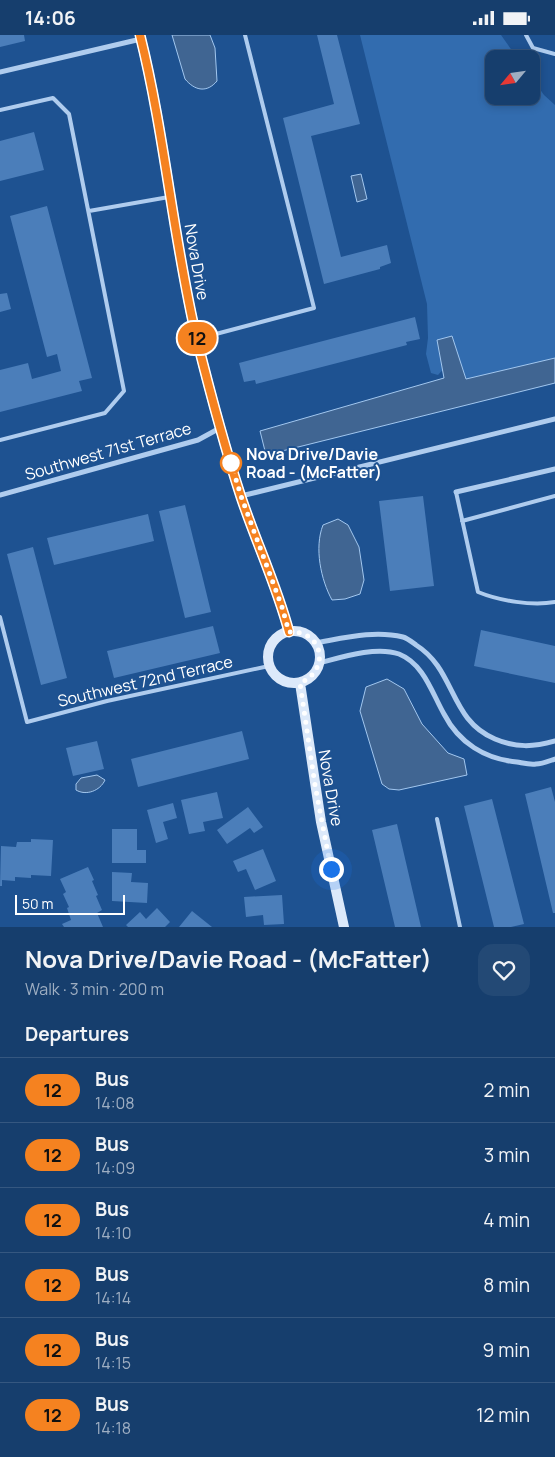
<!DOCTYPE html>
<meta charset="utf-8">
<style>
body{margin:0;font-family:Manrope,sans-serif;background:#234975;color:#f1f3f6;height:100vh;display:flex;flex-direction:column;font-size:19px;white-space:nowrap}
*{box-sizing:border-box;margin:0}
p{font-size:16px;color:#9eaec2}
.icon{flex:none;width:28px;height:28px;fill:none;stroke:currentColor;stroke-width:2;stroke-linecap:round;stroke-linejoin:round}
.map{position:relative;height:892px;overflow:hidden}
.drawer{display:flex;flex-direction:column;background:#163e6d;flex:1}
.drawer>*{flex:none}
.badge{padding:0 10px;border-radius:16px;font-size:18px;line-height:32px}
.needle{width:32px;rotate:241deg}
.controls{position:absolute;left:485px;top:15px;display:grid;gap:10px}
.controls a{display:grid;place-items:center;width:55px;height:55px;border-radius:10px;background:#163e6d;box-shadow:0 2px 8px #0003,0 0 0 1px #355780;font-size:25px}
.scale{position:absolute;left:15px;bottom:12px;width:110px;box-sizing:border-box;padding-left:5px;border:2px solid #fff;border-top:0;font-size:14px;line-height:18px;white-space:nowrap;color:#fff;-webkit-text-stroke:4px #1e5291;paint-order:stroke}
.you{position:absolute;width:25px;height:25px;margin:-12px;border:4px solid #fff;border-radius:50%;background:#1a73e8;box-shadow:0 0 0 8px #1a73e833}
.map>.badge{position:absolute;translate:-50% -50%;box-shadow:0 0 0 2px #fff}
h2{padding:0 25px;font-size:19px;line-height:45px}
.round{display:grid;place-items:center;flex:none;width:52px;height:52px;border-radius:15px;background:#234975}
.summary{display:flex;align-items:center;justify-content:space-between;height:85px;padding:0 25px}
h1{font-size:24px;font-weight:700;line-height:38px}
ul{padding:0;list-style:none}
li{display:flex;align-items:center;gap:15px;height:65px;padding:0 25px;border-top:1px solid #355780}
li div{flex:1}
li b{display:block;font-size:19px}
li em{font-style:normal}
li .badge{min-width:55px;font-weight:700;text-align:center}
.status{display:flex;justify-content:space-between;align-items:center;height:35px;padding:0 25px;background:#163e6d;direction:ltr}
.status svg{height:14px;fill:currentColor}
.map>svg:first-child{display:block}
.green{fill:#326caf}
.water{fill:#406592;stroke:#a2c7ef}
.building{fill:#4b7eba}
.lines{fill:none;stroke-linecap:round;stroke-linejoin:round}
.lane{stroke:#afccee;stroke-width:4}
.street{stroke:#afccee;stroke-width:5}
.secondary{stroke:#dce9fa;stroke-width:10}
.line-casing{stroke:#fff;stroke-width:11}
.line{stroke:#f58220;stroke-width:8}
.walk{stroke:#fff;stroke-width:5;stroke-dasharray:0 9}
.stop-dot{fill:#fff;stroke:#f58220;stroke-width:2.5}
.labels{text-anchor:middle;stroke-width:4;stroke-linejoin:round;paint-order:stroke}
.street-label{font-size:16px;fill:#fff;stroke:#1e5291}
.stop-label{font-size:16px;font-weight:bold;fill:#fff;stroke:#1e5291;text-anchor:start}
</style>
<div class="status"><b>14:06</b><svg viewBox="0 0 49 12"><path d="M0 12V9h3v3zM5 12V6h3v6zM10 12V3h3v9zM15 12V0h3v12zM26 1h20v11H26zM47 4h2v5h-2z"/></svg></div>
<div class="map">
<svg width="555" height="892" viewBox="0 0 555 892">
<rect width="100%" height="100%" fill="#1e5291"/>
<path class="green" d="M360,0h141l17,24h-24v37h37v-19l13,18 11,10v264l-86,16 -22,-20 -9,10 -7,-2 -5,-19 2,-16 -1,-34z"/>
<path class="water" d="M172,0h38l5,13 2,33c-10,12 -22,10 -32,-2z
M361,139l6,25 -10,3 -6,-26z
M452,301l14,43 89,-21v25l-289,72 -6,-24 184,-53 -7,-38z
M338,484l10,6 11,22 5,33 -4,14 -15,5 -13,1c-11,-20 -18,-52 -9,-75z
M387,644l17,10 18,35 26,29 16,6 3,16 -68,15 -10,-1 -7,-5 -22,-73 6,-24z
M97,740l8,5c-5,11 -19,16 -29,10v-6l5,-6z"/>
<path class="building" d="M0,0h24l1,6 -25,6z
M317,0h20l23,89 -49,12 30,121 46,-12 4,18 -11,4v2l-56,15 -41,-166 51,-14z
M34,97l10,38 -44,11v-40z
M47,171l45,172 -13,3 3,10 -82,21v-42l28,-7 4,16 29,-8 -4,-17 -10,3 -37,-141z
M7,258l4,16 -11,3v-18z
M415,282l5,22 -14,3 1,3 -151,39 -1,-4 -11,2 -5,-19z
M423,461l11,90 -44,5 -11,-90z
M185,470l26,107 -26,6 -26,-107z
M148,479l6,27 -100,24 -7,-27z
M33,512l34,131 -26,7 -34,-131z
M213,591l7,27 -106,25 -7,-27z
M481,595l74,16v37l-81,-17z
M242,696l7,28 -111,28 -7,-28z
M97,706l7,28 -31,7 -7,-28z
M551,752l4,15v111h-2l-28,-119z
M217,757l6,26 -20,4 2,9 -16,3 -8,-34z
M492,764l32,125 -13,3h-17l-30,-121z
M173,768l4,15 -14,4 5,17 -12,4 -9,-33z
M248,772l15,20 -9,6 -4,-5 -23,16 -10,-14z
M397,789l24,103h-26l-23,-97z
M112,794h25v21h9v13h-34z
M31,804l22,1 -2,36 -20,-1v3l-16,-1v4l-13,-1v6h-2l1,-40 15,1 1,-5h14z
M263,814l13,32 -21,9 -9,-21 -8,3 -5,-11z
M88,832l6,13 -2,1 6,14 -2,1 6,14 -5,3 6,14h-39l-2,-3 9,-4 -4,-12 2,-1 -6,-13 3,-2 -6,-13z
M112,837l20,1 -1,9 17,1 -1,20 -35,-2z
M282,860l2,29 -20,1 -1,-10 -17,2 -2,-20z
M157,873l13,14 -5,5h-37l-2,-2 14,-13 6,7z
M192,876l20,16h-33z"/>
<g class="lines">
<path class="lane" d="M526,0l7,13 22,6
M0,75l53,-12 16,16 55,277 -19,22 -105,27
M89,176l80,-14
M197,304l117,-31 -69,-273
M456,457l22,100c22,9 54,14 77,10
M462,486l93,-25
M0,582l27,105 80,-21 162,-35
M437,784l23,108"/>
<path class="street" d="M0,37l141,-33
M456,457l99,-23
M0,460l198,-55 22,-12
M241,461l314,-77
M315,608c29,-5 59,-13 88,-6 4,1 9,5 13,8 40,25 33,75 79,94 21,9 39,8 60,2
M319,628c23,-6 57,-17 80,-9 25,10 33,39 45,60 15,29 41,45 73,48 6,1 13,3 19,2 6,0 13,-3 19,-5"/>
<path class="secondary" d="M140,0c25,100 33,204 57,305 13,52 27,105 44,157 15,45 36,89 48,135
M268 622a26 26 0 1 1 52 0a26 26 0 1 1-52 0Z
M300,648l21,139 23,105"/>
</g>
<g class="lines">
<defs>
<path id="line" d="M140,0c25,100 33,204 57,305 13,52 27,105 44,157 15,45 36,89 48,135"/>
</defs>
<use href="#line" class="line-casing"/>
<use href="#line" class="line"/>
<path class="walk" d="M231,428l10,33 41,111 7,25c34,-2 42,38 11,51l15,102 16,84"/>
</g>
<circle class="stop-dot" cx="231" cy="428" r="10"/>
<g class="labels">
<g class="street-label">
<text transform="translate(197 227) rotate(80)" y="6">Nova Drive</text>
<text transform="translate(108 416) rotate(-16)" y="6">Southwest 71st Terrace</text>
<text transform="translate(145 646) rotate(-13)" y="6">Southwest 72nd Terrace</text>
<text transform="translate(331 753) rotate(80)" y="6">Nova Drive</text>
</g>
<g class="stop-label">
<text x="246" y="425">Nova Drive/Davie<tspan x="246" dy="18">Road - (McFatter)</tspan></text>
</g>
</g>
</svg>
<div class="controls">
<a><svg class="needle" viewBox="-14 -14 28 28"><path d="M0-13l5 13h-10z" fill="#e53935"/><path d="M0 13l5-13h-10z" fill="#9eaec2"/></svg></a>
</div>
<div class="scale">50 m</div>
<div class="you" style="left:331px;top:834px"></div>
<b class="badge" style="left:197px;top:303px;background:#f58220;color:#111">12</b>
</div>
<section class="drawer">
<div class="summary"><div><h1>Nova Drive/Davie Road - (McFatter)</h1><p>Walk · 3 min · 200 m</p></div><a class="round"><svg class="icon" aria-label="heart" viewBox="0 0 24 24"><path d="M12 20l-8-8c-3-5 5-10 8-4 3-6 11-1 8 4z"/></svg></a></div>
<h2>Departures</h2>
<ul>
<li><span class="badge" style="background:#f58220;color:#111">12</span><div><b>Bus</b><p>14:08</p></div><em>2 min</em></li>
<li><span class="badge" style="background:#f58220;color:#111">12</span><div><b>Bus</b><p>14:09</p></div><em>3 min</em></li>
<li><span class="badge" style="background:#f58220;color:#111">12</span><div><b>Bus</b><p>14:10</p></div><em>4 min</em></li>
<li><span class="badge" style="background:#f58220;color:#111">12</span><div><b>Bus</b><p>14:14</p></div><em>8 min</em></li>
<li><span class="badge" style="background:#f58220;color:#111">12</span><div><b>Bus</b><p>14:15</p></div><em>9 min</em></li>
<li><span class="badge" style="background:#f58220;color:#111">12</span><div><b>Bus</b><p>14:18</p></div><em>12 min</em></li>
</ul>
</section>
